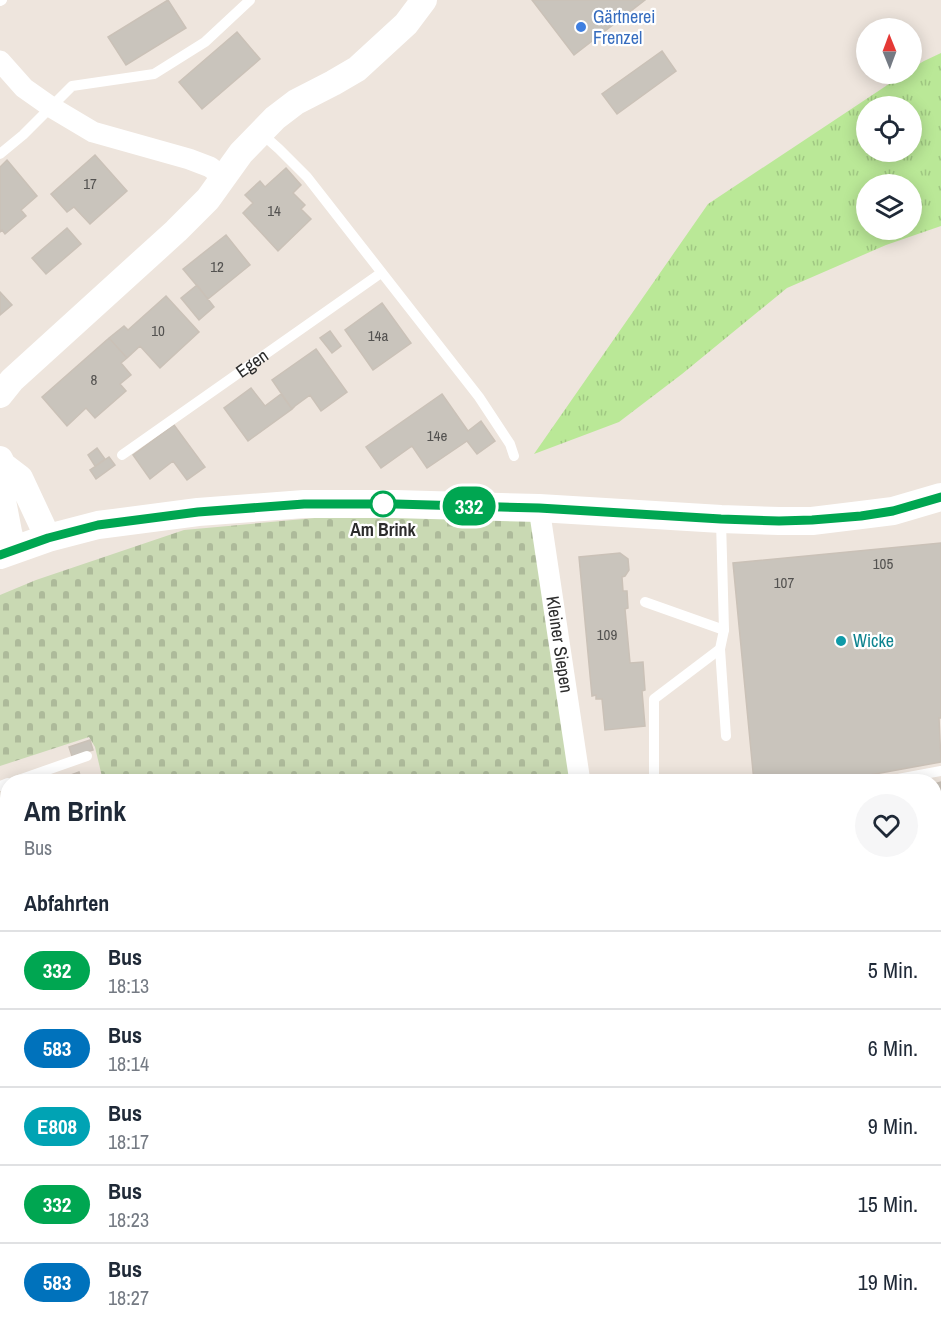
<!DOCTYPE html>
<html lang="de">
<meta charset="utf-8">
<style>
body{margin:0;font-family:"Archivo Narrow",sans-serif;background:#f6f6f7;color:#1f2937;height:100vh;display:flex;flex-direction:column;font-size:22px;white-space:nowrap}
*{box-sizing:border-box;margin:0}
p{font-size:20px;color:#747a83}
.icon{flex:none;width:33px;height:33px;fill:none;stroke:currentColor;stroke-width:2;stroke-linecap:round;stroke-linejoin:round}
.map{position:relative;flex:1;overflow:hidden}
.details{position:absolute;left:0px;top:774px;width:942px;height:560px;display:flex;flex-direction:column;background:#fff;border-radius:24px 24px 0 0;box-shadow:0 3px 15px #0003}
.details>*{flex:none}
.badge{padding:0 12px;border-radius:20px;font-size:21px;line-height:39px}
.needle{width:39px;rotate:359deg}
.controls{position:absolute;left:856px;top:18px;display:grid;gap:12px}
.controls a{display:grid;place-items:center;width:66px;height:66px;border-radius:50%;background:#fff;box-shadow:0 3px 15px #0003;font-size:30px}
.map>.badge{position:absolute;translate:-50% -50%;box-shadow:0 0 0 3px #fff}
h2{padding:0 24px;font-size:22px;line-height:54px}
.round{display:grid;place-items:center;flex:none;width:63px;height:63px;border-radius:32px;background:#f6f6f7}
.summary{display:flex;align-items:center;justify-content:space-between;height:102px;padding:0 24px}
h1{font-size:28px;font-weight:800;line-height:45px}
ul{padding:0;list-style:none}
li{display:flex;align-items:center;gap:18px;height:78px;padding:0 24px;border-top:2px solid #e0e1e3}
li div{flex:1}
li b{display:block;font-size:22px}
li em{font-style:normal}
li .badge{min-width:66px;font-weight:700;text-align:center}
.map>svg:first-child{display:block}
.grass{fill:url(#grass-tufts);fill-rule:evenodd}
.cemetery{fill:url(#cemetery-stones)}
.building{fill:#c9c4bc;stroke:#cac1b7;stroke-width:1.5}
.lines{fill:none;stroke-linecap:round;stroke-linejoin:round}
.service{stroke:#fff;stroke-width:10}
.minor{stroke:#fff;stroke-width:21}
.tertiary{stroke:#fff;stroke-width:26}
.secondary{stroke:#fff;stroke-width:28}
.line-casing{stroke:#fff;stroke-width:14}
.line{stroke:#00a651;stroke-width:9}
.shop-dot{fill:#3f7fe0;stroke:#fff;stroke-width:2}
.stop-dot{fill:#fff;stroke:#00a651;stroke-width:3}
.culture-dot{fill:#0f9aa8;stroke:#fff;stroke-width:2}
.labels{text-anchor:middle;stroke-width:4.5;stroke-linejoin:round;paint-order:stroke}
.number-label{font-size:15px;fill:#535250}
.shop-label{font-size:18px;fill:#366cbe;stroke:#fff;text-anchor:start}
.street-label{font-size:18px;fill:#2c2c2c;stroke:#fff}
.stop-label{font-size:18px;font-weight:bold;fill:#2c2c2c;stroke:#fff}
.culture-label{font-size:18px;fill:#0d838f;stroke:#fff;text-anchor:start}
</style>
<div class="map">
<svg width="941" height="1333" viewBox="0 0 941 1333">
<defs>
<pattern id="grass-tufts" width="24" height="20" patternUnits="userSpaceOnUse" patternTransform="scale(1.5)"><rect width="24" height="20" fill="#bae897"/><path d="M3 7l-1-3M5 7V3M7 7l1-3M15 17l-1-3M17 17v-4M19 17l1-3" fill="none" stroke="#a0c782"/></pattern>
<pattern id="cemetery-stones" width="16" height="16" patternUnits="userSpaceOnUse" patternTransform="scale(1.5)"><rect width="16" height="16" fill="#c9d9b3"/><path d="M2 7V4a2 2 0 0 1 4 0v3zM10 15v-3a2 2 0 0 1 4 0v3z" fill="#adba9a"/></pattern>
</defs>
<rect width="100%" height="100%" fill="#eee5dd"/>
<path class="grass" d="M941,53v173l-55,19 -99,43 -105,86 -63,48 -85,32 174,-250 196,-130h8v-6l12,-7zM867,106h45v46h-45zM867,184h45v46h-45z
M941,1140v193h-80v-7h73v-184z"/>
<path class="cemetery" d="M337,516l195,3 40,262h-469l-8,-34 -6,-10 -89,29v-171l36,-15 148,-50z"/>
<path class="building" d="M168,0l18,28 -60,37 -18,-28z
M532,0h113l-71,55z
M237,32l23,27 -58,50 -23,-27z
M662,51l14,20 -59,43 -15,-20z
M95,155l32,36 -37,33 -16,-17 -7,5 -16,-18z
M7,160l30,36 -16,14 5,6 -21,18 -3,-4 -2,2v-65z
M286,168l15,17 -8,8 12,12 -4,4 10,10 -33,32 -35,-38 10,-10 -8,-8 15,-14 5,6z
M67,228l14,16 -35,30 -14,-16z
M226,235l24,30 -42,34 -25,-30z
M197,285l17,22 -15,13 -18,-22z
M0,292l12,13 -12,10z
M166,296l33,36 -39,36 -20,-22 -13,12 -18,-20 15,-12 4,4z
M382,303l29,40 -38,27 -28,-40z
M330,331l11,15 -9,7 -12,-15z
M109,338l18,20 -6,5 10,12 -11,9 6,7 -31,27 -9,-10 -19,18 -25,-29z
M316,349l31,43 -26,19 -11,-16 -15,11 -3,3 -20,-29z
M251,388l14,18 16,-12 11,15 -44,32 -24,-33z
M442,394l26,37 13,-10 14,20 -18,13 -10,-13 -40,27 -15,-22 -31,22 -15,-21z
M174,425l31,42 -18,13 -14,-19 -23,18 -17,-24z
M97,448l8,11 -10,7 -7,-11z
M109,457l6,8 -19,14 -6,-9z
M941,543v175h-2l2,44 -110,20h-77l-21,-219z
M620,553l8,6 1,11 -4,6 -3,1 1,14h4l1,17 -3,1 5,54 13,-1 2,28 -3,1 3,35 -40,4 -3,-31h-6v-4l-4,1 -13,-139z
M90,740l3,10 -21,6 -3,-9z
M79,772l3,10h-30z
M941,782v226l-7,1v-225z
M8,849v39l-8,-19v-17z
M8,1183v44l-8,4v-44z
M720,1326h34l3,7h-37l-3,-6z
M754,1326h56l4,7h-57z"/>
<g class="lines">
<g class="service">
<path d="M0,1l2,-1"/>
<path d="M261,133l18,16 28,28 172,220 31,47 4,12"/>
<path d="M0,154l23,-19 49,-49 82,-12 51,-32 45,-42"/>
<path id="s1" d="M122,455l259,-182"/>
<path d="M721,521l3,109 -4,19 6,87"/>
<path d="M645,602l79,28"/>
<path d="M13,782l74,-26"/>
<path d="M654,782v-83l66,-50"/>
<path d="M882,782l59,-11"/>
<path d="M0,786l8,-3"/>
<path d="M934,1040l7,-1"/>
</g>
<g class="minor">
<path d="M0,61l24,27 27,19 42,25 96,27 21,8 13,10"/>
<path id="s2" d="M539,508l41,274"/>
<path d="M0,1054l8,12"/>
<path d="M594,1326l1,7"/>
</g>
<path class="tertiary" d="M0,395l12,-15 164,-149 32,-32 33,-46 34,-35 21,-16 37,-19 24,-14 49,-45 18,-24
M0,459l3,6 17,13 28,60
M0,485l9,47 5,18"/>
<path class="secondary" d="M0,555l48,-17 50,-13 100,-13 106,-8h91l144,4 182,11 58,2h33l49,-6 32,-4 48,-14"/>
</g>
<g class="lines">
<defs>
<path id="line" d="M0,555l48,-17 50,-13 100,-13 106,-8h91l144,4 182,11 58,2 33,-1 49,-4 32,-5 48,-14"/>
</defs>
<use href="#line" class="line-casing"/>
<use href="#line" class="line"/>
</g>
<circle class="shop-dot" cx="581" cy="27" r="6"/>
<circle class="stop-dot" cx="383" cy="504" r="12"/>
<circle class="culture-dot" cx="841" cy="641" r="6"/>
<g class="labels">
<g class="number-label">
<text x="90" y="189">17</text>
<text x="274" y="216">14</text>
<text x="217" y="272">12</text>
<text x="158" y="336">10</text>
<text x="378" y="341">14a</text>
<text x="94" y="385">8</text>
<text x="437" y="441">14e</text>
<text x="883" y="569">105</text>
<text x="784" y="588">107</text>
<text x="607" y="640">109</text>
</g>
<g class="shop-label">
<text x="593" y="23">Gärtnerei<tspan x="593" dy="21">Frenzel</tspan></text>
</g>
<g class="street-label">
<text dy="6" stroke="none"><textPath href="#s1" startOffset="159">Egen</textPath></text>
<text dy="6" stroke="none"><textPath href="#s2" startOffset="138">Kleiner Siepen</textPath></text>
</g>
<g class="stop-label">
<text x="383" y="536">Am Brink</text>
</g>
<g class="culture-label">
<text x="853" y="647">Wicke</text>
</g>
</g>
</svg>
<div class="controls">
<a><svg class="needle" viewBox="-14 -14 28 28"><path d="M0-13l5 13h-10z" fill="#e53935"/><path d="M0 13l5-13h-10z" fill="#747a83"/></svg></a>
<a><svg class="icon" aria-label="locate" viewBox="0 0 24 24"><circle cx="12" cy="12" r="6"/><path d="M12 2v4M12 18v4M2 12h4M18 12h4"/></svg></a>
<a><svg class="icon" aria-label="layers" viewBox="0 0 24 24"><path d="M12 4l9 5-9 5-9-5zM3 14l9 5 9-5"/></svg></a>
</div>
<b class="badge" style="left:469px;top:506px;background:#00a651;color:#fff">332</b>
<section class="details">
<div class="summary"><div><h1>Am Brink</h1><p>Bus</p></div><a class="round"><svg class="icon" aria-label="heart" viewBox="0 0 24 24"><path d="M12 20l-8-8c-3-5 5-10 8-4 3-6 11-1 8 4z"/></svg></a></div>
<h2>Abfahrten</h2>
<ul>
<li><span class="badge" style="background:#00a651;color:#fff">332</span><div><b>Bus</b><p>18:13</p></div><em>5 Min.</em></li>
<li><span class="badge" style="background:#0072bc;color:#fff">583</span><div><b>Bus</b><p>18:14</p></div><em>6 Min.</em></li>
<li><span class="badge" style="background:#00a3b4;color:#fff">E808</span><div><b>Bus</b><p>18:17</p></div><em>9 Min.</em></li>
<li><span class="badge" style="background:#00a651;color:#fff">332</span><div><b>Bus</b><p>18:23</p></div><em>15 Min.</em></li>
<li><span class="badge" style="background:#0072bc;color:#fff">583</span><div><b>Bus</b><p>18:27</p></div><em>19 Min.</em></li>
</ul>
</section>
</div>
